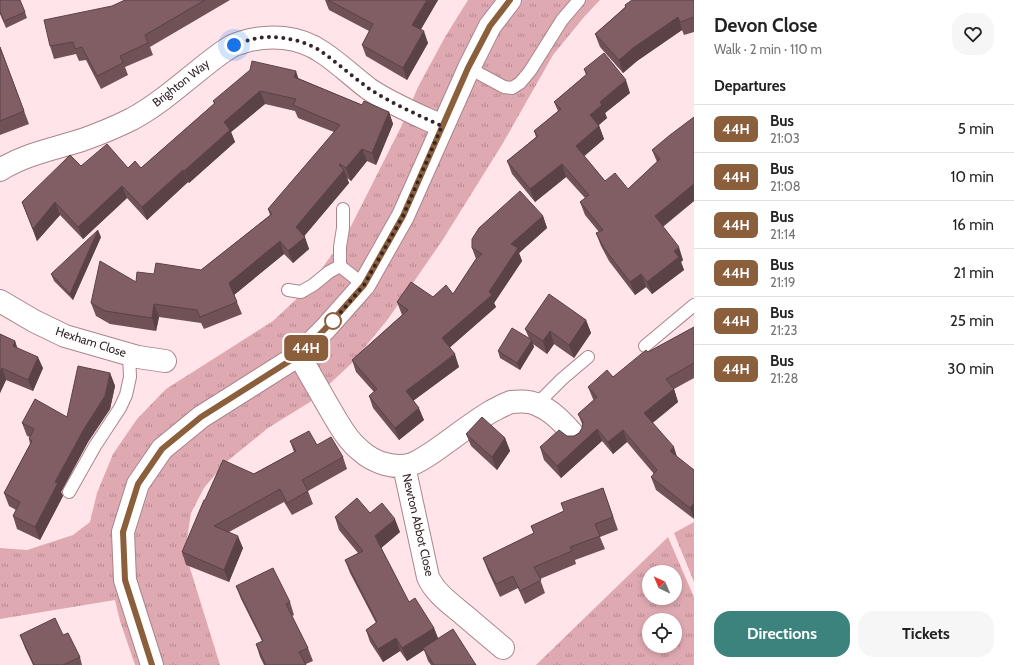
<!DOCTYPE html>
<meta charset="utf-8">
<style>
body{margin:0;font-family:Cabin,sans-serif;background:#f6f6f6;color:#222;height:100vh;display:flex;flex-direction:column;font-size:15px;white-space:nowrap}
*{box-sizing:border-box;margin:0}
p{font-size:13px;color:#767676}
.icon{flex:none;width:22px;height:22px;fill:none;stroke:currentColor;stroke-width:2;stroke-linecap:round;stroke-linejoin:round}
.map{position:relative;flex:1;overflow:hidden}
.drawer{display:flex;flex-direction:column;background:#fff;width:320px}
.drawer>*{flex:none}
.badge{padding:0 8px;border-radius:6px;font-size:14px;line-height:26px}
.needle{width:26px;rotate:316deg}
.fabs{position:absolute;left:642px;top:565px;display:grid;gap:8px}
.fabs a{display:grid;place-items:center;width:40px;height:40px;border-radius:50%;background:#fff;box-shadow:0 2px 6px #0003;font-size:20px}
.you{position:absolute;width:20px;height:20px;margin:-10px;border:3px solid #fff;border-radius:50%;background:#1a73e8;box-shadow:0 0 0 6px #1a73e833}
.map>.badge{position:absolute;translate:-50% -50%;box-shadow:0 0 0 2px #fff}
h2{padding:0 20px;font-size:15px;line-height:36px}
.round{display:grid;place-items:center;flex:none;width:42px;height:42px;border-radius:16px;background:#f6f6f6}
.overview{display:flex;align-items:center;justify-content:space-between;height:68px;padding:0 20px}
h1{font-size:19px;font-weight:700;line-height:30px}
.button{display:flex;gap:8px;margin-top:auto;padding:8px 20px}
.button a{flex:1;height:46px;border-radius:16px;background:#3d837d;color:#fff;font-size:16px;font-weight:700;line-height:46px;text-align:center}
.button a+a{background:#f6f6f6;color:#222}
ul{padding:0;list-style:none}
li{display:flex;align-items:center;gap:12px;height:48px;padding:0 20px;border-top:1px solid #e0e0e0}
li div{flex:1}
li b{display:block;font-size:15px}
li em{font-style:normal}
li .badge{min-width:44px;font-weight:700;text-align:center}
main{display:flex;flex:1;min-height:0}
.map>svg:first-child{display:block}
.grass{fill:url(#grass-tufts);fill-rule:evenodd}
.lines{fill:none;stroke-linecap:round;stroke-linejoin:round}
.lane-casing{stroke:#aa848b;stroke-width:14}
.street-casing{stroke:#aa848b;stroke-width:24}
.lane{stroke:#fff;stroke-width:12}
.street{stroke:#fff;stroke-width:22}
.wall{fill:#6f5156}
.shaded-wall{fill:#5a4246}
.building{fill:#815e64;stroke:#5a4246}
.line-casing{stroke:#fff;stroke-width:9}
.line{stroke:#8b5e3c;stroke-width:6}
.walk{stroke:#342527;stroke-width:4;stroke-dasharray:0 7.2}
.stop-dot{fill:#fff;stroke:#8b5e3c;stroke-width:2}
.labels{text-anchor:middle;stroke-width:4;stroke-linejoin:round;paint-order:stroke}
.street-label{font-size:12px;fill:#342527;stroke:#fff}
</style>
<main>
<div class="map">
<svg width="694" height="665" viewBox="0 0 694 665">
<defs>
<pattern id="grass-tufts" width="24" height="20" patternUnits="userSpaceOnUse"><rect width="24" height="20" fill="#dfa9b2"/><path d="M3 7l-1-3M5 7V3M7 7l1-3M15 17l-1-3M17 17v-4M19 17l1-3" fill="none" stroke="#b68991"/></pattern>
</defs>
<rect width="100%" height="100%" fill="#ffe5e9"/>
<path class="grass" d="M468,0h132l-16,17 -31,38 -50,88 -61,98 -54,78 -36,44 -42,39 -42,26 -43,35 -21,25 -13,25 -6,39 35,113h-85l-15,-44 -5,-21 -115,19v-71l27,2 46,-15 17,-13 7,-29 16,-39 24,-35 29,-30 107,-68 33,-31 41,-56 54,-107 17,-40 27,-50z
M694,522v60l-20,-49z
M668,537l26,60v68h-158zM649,572h26v26h-26zM649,620h26v26h-26z"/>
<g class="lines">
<defs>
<path id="lane" d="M469,68l35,19 8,1 8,-5 10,-12 32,-51 17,-20
M340,266v-19l3,-19v-19
M288,290l13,2 12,-7 16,-13 11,-6 24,19
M645,346l49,-41
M537,404l25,-25 26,-22
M69,492l26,-46 25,-38 6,-13 4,-18 -1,-23"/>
<path id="street" d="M0,170c25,-16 54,-21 82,-30 17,-6 34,-13 50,-21 24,-13 45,-31 66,-48 11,-9 22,-18 34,-25 4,-2 8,-3 11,-4 26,-8 56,-6 79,10 17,11 31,25 47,37 22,15 49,26 73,37
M0,301l34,20 31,15 73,21 27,4
M299,355c9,16 19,33 28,49 10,17 19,35 34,47 12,11 34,19 51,13 6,-2 12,-6 18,-10 21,-14 40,-30 62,-43 6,-3 13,-7 19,-9 9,-1 20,-1 27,3 15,6 26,19 37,31
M404,466l24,111c7,16 23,27 36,38 13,11 26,22 39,33
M152,665l-27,-85 -2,-48 15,-48 24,-35 39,-32 98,-62 26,-26 39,-44 39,-69 66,-148 21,-42 20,-26"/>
</defs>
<use href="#lane" class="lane-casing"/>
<use href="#street" class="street-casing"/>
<use href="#lane" class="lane"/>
<use href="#street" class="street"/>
</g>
<path class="wall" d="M0,0l25,12 2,6 -21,10 -6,-14z
M125,0h105l-80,47 3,8 -28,12 3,8 -27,14 -15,-29 -7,1 -3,-7 -22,5 -4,-13 62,-40z
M325,0h113l-17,29 7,14 -21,37 -41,-24 -4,-11 7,-14 -40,-21z
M694,0v32l-10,3 -2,-5 -45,31 -14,12 -23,-26 -5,-13 30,-27v-2z
M0,47l29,77 -29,11z
M584,69l46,24 -25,20 2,5 -8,7 5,14 -20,17 21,25 23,8 29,-27 -5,-12 42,-33v84l-31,26 20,33 -2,2 3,8 -32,24 -6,-7 -11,8 -26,-34 -8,-15 -5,-13 3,-1 -14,-17 -5,-13 5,-4 -19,-21 -31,25 -23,-28 -5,-13 29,-24 -2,-6 24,-20 -4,-9 32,-27z
M298,78l64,27 27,7 4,12 -17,41 -9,-4 -16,20 -4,-3 2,5 -45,53 5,13 -16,14 -9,-9 -50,41 8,19 -38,15 -3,-6 -42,-6 -3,14 -46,-7 -14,-8 -5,-13 45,-21 18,-8 47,-4 69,-55 -2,-6 66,-77 -36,-14 -3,-7 -30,-7 -34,28 4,10 -46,41 -1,-1 -41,38 -20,-22 -44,41 -23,-24 -23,26 -15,-39 59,-36 47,2h13l73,-64 -1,-3z
M543,216l4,12 -28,25 3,8 -28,42 2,4 -46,40 9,20 -46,34 11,19 -25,20 -26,-32 -4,-12 5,-4 -18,-20 -4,-12 50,-45 -5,-13 56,-8 23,-35 -4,-11z
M101,237l-28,63 -19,-19 -3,-7z
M586,320l5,13 -17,25 -20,-14 -7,10 -14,-10 1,3 -14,23 -20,-12 -2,-7 31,-13 -4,-9z
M694,327v51l-20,11 4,13 -26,21 25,34 17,13v49l-38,-29 -5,-13 3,-3 -27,-32 -14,12 -11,-13 -41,37 -17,-18 -4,-13 27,-11h7l5,-3 3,-5 1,-2 -5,-12 16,-14 -1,-1 -5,-12 25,-10 35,-25z
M0,334l15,7 2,7 26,20 -10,23 -27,-11 -6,13z
M110,373l5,13 -5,23 -22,33 -27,50 2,4 -23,44 -23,-11 -4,-13 3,-6 -7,-4 -5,-13 26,-49 -1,-5 1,-2 -3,-1 -5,-13 45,-6z
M466,434l39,4 5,13 -13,19 -26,-24z
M290,441l27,4 26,12 4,12 -39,22 5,13 -21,11 -8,-13 -55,30 14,16 -14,34 -43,-17 -4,-13 23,-52 89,-48z
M603,488l15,42 -18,7 5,12 -30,11 1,4 -36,15 5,14 -20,11 -7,-16 -18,9 -12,-26 -5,-13 51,-25 -3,-7 33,-15z
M370,513l30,19 -19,16 28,54 25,26 4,10 38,27h-45l-3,-4 -4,-11 -17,11 -7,-10 -17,11 -13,-20 -4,-12 10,-7 -26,-50 -5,-13 13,-7 -19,-23 -4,-13z
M236,586l54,16 4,13 -2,1 16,32 5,13 -7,3v1h-42l-4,-8 -4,-13 6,-3 -21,-42z
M20,635h43l17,22 2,8h-49l-8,-17z"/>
<path class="shaded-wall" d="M427,0h11l-21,36 -5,-11z
M678,17l4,13 -45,31 -14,12 -4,-13 14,-12z
M424,31l4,12 -21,37 -4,-12z
M296,71l4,12 -6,-6z
M626,80l4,13 -25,20 2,5 -12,10 -5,-13 10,-13z
M260,91l5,13 -34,28 4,10 -46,41 -5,-12 40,-49z
M389,112l4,12 -17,41 -4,-12z
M599,126l5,13 -23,20 -5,-13z
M362,149l5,12 -16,20 -5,-13z
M340,164l3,8 1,-2 5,13 -48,57 -5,-13z
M562,164l4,13 -31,25 -5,-13z
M183,170l5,12 -41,38 -5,-13z
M694,184v17l-35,28 -4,-13z
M122,186l5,12 -44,41 -5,-12z
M55,202l5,13 -23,26 -4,-12z
M543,216l4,12 -28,25 3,8 -28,42 2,4 -49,43 -5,-12 47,-46 22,-48z
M98,230l3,7 -28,63 -3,-6z
M305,237l4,12 -16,14 -5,-12z
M280,241l4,13 -50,41 -5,-12z
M679,247l4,13 -2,2 3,8 -32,24 -5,-12 27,-31z
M641,274l5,13 -11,8 -5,-13z
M154,304l5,13 -3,14 -4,-13z
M586,320l5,13 -17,25 -5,-13z
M550,331l4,13 -7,10 -4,-13z
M532,340l2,7 -14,23 -3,-7z
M15,341l4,12 -6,-7z
M455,354l4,13 -49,36 -4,-12z
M38,357l5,11 -10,23 -5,-11z
M2,368l4,12 -6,13v-21z
M110,373l5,13 -5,23 -22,33 -27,50 2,4 -23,44 -5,-13 20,-45 29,-53z
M674,389l4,13 -29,24 -5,-13z
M419,408l5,12 -25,20 -4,-12z
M597,429l5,12 -41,37 -4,-12z
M623,430l4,12 -14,12 -5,-12z
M505,438l5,13 -13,19 -5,-13z
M674,447l4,13 -8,-9z
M694,503v15l-4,-10z
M395,519l5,13 -20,17 -5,-13z
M238,536l5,12 -14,34 -5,-12z
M434,628l5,13 -16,7 1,2 -17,11 -5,-13z
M396,638l4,13 -17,11 -5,-13z"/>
<path class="building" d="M0,0h20l5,12 -21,9 -4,-9z
M125,0h80l-60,35 3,8 -28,13 3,7 -26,13 -15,-29 -7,2 -2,-7 -23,4 -6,-26 68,-14z
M328,0h99l-15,25 12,6 -21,37 -41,-23 11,-21z
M632,0h62v17l-14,5 -2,-5 -45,31 -14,12 -24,-26 31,-27 -1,-2z
M0,47l24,64 -24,10z
M604,53l22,27 -26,22 2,3 -12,10 9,11 -23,20 29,35 10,-8 13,16 32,-30 -8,-9 18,-15 24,-18v67l-39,32 24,31 -5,4 5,6 -32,25 -6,-8 -11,8 -26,-34 -8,-15 7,-3 -23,-28 9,-7 -27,-31 -32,25 -23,-28 31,-25 -4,-5 27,-22 -7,-7 33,-28 -3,-5z
M252,61l44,10 -2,6 68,28 2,-4 25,11 -17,41 -10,-4 -16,19 -6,-4 -1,1 5,5 -48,57 9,10 -17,14 -8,-10 -51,42 8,19 -37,15 -3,-7 -43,-6 -2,14 -47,-7 -14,-8 9,-42 36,21 1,-10 17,2 2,-11 45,7 71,-56 -4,-5 72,-84 -47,-20 3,-6 -36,-8 -36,31 6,8 -46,41 -1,-1 -41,37 -20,-21 -44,41 -23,-25 -22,27 -11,-27 48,-47 11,11 26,-22 21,24 7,-7 6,7 74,-65 -2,-2 37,-31z
M520,191l23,25 -32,28 7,4 -29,44 3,3 -50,43 13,16 -49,37 13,17 -24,20 -26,-32 8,-7 -25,-29 56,-50 -11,-8 14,-20 22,15 13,-12 7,9 23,-35 6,-5 -10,-6v-9l7,-11z
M98,230l-28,64 -19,-20z
M549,294l37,26 -17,25 -19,-14 -7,10 -18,-12z
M694,327v36l-28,16 8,10 -30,24 30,34 -4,4 24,19v33l-4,5 -39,-31 6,-7 -34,-40 -15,12 -11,-13 -40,37 -17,-19 19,-17 8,6h7l5,-3 3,-5 1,-6 -5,-8 19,-17 -9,-10 19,-17 6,7 33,-27 2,2z
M512,328l20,12 -15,23 -19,-12z
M0,334l15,7 -2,5 25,11 -10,23 -26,-12 -2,4z
M78,366l32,7 -5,23 -21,33 -29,53 3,1 -23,44 -22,-11 7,-14 -16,-9 28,-52 -3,-2 5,-10 -12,-6 13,-24 32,18z
M482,417l23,21 -13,19 -26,-23z
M309,431l8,14 14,-8 12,20 -41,23 6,11 -21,12 -7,-14 -66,37 24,10 -14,34 -42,-18 22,-52h1l18,-40 31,14 42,-23 -6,-10z
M603,488l10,29 -18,7 5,12 -30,11 2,4 -38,16 7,13 -21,11 -7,-15 -17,8 -13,-26 51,-25 -3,-7 33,-15 -3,-8z
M357,498l13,15 12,-10 13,16 -20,17 34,66 6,-4 19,30 -32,20 -6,-10 -18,11 -12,-19 11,-8 -32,-62 18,-9 -28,-34z
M273,568l17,34 -4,2 22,44 -9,4 7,13h-40l-10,-21 7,-3 -27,-55z
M55,618l8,17 5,-2 12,24 -17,8h-29l-14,-30z
M453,629l23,36h-42l-11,-17z"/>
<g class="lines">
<defs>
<path id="line" d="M152,665l-27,-85 -2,-48 15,-48 24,-35 39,-32 98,-62 26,-26 39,-44 39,-69 65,-148 22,-42 20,-26"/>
</defs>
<use href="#line" class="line-casing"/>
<use href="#line" class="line"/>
<path class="walk" d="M234,45c11,-4 23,-8 36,-8 17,0 38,5 52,15 17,12 32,26 49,38 22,14 47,25 71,36l-39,90 -39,69 -31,36"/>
</g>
<circle class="stop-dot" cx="333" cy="321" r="8"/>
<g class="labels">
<g class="street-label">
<text transform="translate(181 83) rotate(-38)" y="4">Brighton Way</text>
<text transform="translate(91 342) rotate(18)" y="4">Hexham Close</text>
<text transform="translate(418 525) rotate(77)" y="4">Newton Abbot Close</text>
</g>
</g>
</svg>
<div class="fabs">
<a><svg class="needle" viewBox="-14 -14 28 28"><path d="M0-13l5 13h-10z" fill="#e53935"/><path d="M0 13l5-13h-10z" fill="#767676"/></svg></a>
<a><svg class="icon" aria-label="locate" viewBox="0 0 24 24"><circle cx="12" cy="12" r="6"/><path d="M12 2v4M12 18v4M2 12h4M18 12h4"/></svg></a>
</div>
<div class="you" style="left:234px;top:45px"></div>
<b class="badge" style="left:306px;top:348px;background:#8b5e3c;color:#fff">44H</b>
</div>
<section class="drawer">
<div class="overview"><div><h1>Devon Close</h1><p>Walk · 2 min · 110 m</p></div><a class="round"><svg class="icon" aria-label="heart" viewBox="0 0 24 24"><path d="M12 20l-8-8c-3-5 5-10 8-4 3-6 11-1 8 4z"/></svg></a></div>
<h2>Departures</h2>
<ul>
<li><span class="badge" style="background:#8b5e3c;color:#fff">44H</span><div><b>Bus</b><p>21:03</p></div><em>5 min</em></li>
<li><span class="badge" style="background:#8b5e3c;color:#fff">44H</span><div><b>Bus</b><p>21:08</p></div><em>10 min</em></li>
<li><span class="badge" style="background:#8b5e3c;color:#fff">44H</span><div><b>Bus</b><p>21:14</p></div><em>16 min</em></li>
<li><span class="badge" style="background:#8b5e3c;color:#fff">44H</span><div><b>Bus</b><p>21:19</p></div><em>21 min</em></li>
<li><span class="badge" style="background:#8b5e3c;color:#fff">44H</span><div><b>Bus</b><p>21:23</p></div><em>25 min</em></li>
<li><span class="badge" style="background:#8b5e3c;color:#fff">44H</span><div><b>Bus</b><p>21:28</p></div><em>30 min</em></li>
</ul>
<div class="button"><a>Directions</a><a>Tickets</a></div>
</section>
</main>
